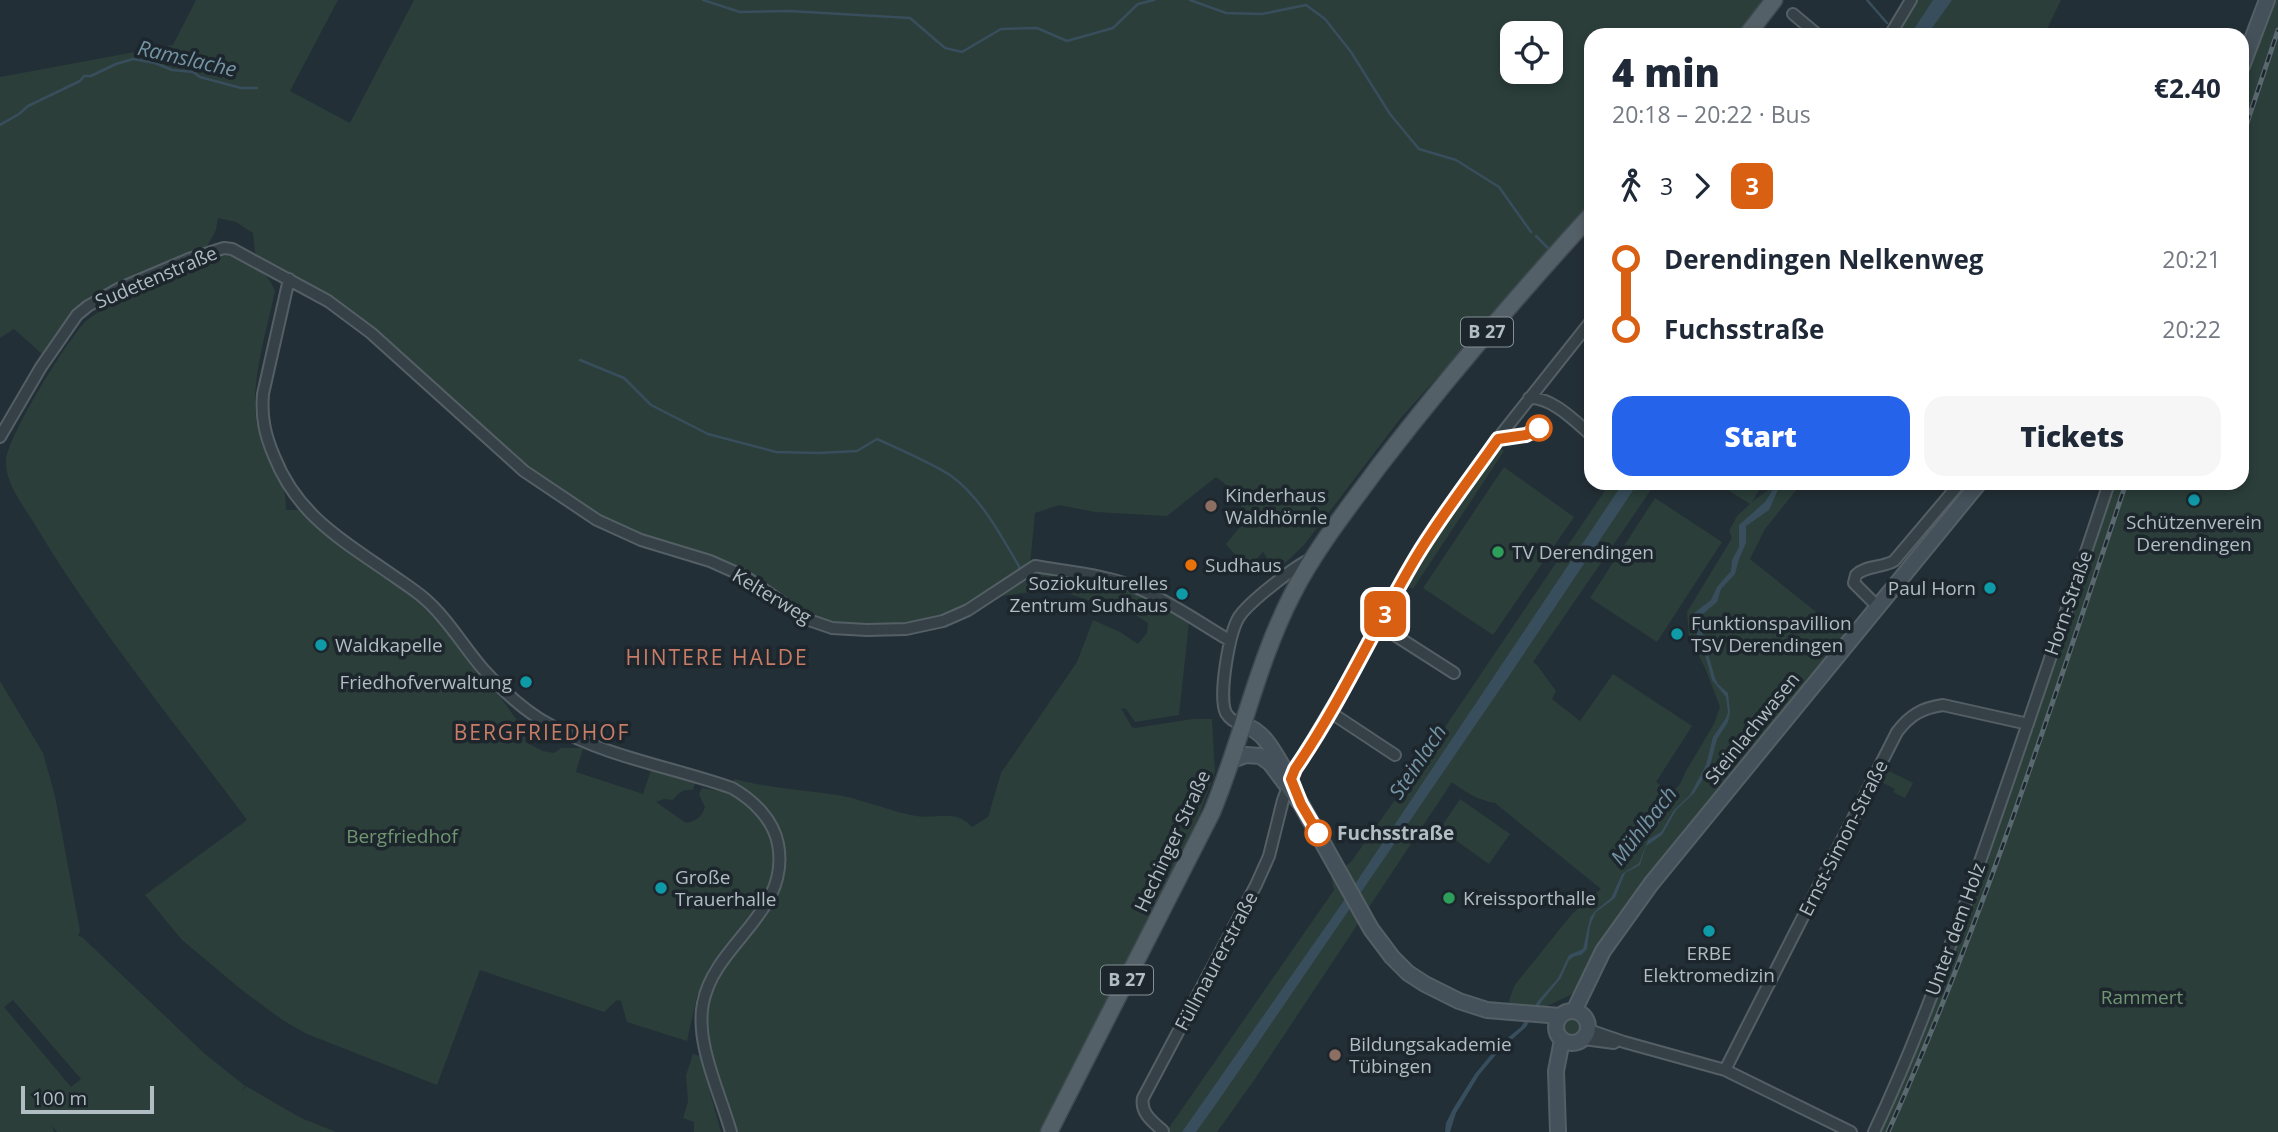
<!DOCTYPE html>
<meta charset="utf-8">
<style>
body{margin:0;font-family:"Open Sans",sans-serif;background:#f6f6f7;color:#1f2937;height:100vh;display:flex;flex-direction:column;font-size:26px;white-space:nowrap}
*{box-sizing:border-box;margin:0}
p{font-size:23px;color:#747a83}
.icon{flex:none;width:38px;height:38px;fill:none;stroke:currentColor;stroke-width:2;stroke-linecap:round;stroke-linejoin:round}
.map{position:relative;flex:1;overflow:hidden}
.panel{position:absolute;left:1584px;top:28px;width:665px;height:462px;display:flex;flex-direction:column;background:#fff;border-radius:21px;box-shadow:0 4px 10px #0003}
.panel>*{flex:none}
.badge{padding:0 14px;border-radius:10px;font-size:24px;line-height:46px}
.tools{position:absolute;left:1500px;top:21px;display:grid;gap:14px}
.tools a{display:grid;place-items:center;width:63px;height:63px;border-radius:14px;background:#fff;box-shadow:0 4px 10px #0003;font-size:35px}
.scale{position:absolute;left:21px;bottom:18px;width:133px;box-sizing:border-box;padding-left:7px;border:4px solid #b1bcc3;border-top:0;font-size:19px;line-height:24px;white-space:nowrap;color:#b1bcc3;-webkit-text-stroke:5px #1c262c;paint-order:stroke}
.map>.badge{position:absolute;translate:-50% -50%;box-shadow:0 0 0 4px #fff}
.legs{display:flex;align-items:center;gap:10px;height:77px;padding:0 28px;font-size:23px}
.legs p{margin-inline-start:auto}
.overview{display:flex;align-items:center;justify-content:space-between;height:119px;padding:0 28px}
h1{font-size:38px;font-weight:800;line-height:52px}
.button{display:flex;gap:14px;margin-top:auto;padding:14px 28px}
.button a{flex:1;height:80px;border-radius:21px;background:#2563eb;color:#fff;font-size:28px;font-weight:800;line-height:80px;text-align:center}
.button a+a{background:#f6f6f7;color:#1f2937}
ul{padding:0 28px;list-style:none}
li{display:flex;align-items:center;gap:24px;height:70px;font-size:26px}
li i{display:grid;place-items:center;width:10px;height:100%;margin:0 9px;background:currentColor}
li i::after{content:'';width:18px;height:18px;margin:-9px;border:5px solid;border-radius:50%;background:#fff}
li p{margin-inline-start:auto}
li:first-child i{background:linear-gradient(#0000 50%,currentColor 0)}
li:last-child i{background:linear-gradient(currentColor 50%,#0000 0)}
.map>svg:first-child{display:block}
.green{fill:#2b3e3a;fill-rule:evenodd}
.water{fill:#384e5c}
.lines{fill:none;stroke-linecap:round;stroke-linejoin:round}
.stream{stroke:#384e5c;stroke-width:2.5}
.street-casing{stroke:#545f65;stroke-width:14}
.secondary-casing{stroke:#545f65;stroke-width:18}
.primary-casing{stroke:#3f4a50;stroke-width:19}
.street{stroke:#364147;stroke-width:10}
.secondary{stroke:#45515a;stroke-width:14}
.primary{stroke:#546067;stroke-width:16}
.rail-casing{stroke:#5a6870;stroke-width:5}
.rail{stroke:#1c262c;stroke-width:2.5;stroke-dasharray:8;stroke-linecap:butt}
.line-1-casing{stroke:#fff;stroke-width:16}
.line-1{stroke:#d96013;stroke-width:10}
.stop-1-dot{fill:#fff;stroke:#d96013;stroke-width:3.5}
.culture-dot{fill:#0f9aa8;stroke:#1c262c;stroke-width:2.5}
.education-dot{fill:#8d6e63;stroke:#1c262c;stroke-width:2.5}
.leisure-dot{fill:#2e9e5b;stroke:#1c262c;stroke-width:2.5}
.food-dot{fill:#e8710a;stroke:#1c262c;stroke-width:2.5}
.labels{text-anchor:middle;stroke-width:7;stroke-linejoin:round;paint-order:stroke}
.shield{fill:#1c262c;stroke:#848f96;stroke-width:2}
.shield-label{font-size:18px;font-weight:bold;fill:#b1bcc3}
.street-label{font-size:19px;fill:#b1bcc3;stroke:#1c262c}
.poi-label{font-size:19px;fill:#b1bcc3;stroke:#1c262c;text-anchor:start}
.stop-label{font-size:19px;font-weight:bold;fill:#b1bcc3;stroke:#1c262c;text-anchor:start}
.park-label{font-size:19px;fill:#719772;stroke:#1c262c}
.water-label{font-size:21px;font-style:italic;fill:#7493a4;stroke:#1c262c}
.neighbourhood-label{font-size:21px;letter-spacing:2px;fill:#c97d67;stroke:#1c262c}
</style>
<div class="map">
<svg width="2278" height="1132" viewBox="0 0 2278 1132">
<rect width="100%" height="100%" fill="#232f36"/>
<path class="green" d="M196,0h142l-48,91 60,32 64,-123h1350l-27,35h-146v170l-191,214 -96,126 -21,20 -10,2 -10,-15 -23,25 -3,-20 -11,-13 13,-16 3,-31 -26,-20 -49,39 -72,-4 -36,-7 -24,8 -5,52 -64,41 -22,10 -37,8 -39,1h-35l-26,-9 -60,-42 -105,-38 -43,-19 -73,-50 -79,-72 -75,-65 -113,-71 -4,-7 -2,-19 -17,-11 -18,-4 -2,12 -10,18 -121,54 -12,9 -31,43 -28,-25 -14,9v-261l173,-32zM1512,33h38v39h-38z
M1911,0h150l-17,35h-154z
M2267,0h11v1132h-404l71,-170 164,-479h133v-417z
M226,255c20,5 42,16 49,36 -8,38 -26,96 -18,133 8,32 30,51 29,86h17l117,93 27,29 53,65 25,34v11l18,9 11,2 7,-5h22l-7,24 67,22 8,-24 45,10 -3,10c-10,-1 -15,3 -20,10l-9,-1 -8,3 30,21c10,-2 16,-6 19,-16l-6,-13 3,-6 28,5 15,9 13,12 11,16 6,16 -1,34 -16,28 -48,58 -13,30 -10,45 -60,-19 -6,-21 -4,-1 -13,12 -124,-42 -43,115 -130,-51 -23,-13 -41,-30 -61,-51 -37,-45 102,-75c-72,-97 -151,-193 -213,-297 -11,-18 -29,-40 -28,-62 1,-22 47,-96 62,-117 5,-6 10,-15 16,-21 18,-18 117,-66 142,-68z
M1497,446l7,5 -91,138 -7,-4z
M1504,467l70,50 -81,118 -70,-47z
M1610,483h60l-2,4 -13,-3 -122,178 4,3 19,26 -4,8 28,22 33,-47 79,52 -36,56 15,12 9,-10 6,-13 28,-47 6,-17 -15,-39 -16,-32 -2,-24 45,-74 -3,-7 8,-15 13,-12 -33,-21h46l-11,19 16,-12 4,-7h30l-37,46 -15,30 100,80 -199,245 -68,105 -42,20 -7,10 3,4 -32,-10 9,-27 58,-72 29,-25 -106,-86c-17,-3 -30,-11 -43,-21l-197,297 -38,53h-51l168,-242 -3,-14 20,-14 65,-92z
M1655,498l67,44 -65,100 -67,-44z
M1038,571l64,11 34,12 53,28 -10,93 -44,7 -9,-13 -5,-1 11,19 3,1 58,-9h19l3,53 -25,69 -150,291h-303c-11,-38 -37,-90 -28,-129 14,-58 97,-99 71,-165 -10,-26 -24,-41 -47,-56l2,-3c35,10 72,11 108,17 23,5 45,14 68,19 23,6 43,-8 61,12l16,-10 13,-44 76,-111 16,-42 27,12 18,12 9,-11 1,-10 -25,-16 -23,-3 -46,-15 -61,8z
M0,681l43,72 12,43 25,135 -2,5 4,1 123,117 40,32 -4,7 5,-7 55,32 35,14h-279l-5,-6 2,6h-54zM13,1000l68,79 -10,8 -67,-80z
M1885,769l28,14 -8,15 -12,-6 2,-3 -16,-8z
M1460,799l50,35 -21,30 -49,-35z
M1561 1027a11 11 0 1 1 22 0a11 11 0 1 1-22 0Z
M693,1054l7,2 21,76h-27v-10l-11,-4 5,-16 -2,-27z"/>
<path class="water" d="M1933,0h19l-25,35h-17z
M1623,483h15l-129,193 -288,421 -25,35h-14l161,-230z
M1777,483h4l-12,27 -23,16v17l-7,16 -4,15 -14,15 -4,13 -19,16 17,60 3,6 10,9 2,19 -2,10 -11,17 -7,27 -9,16 -7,11 -18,17 -14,25 -16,11 -6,19 -15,8 -10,25 -19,14 -6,14 -3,23 -6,6 -6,1 -6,4 -8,18 -19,23 -16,26 -27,24 -20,24 -23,38 -6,19h-5l1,-9 7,-14 22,-35 24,-29 22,-18 17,-26 20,-23 11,-23 14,-6 7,-31 5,-7 16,-13 11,-24 17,-11 9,-23 13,-8 13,-22 16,-15 16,-30 7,-28 13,-19 2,-6 -2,-15 -14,-17 -6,-22 -12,-31 -2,-10 2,-4 17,-13 6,-13 14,-16 1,-11 7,-13v-22l26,-23z"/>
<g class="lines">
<path class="stream" d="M703,0l37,12 49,-1 121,7 35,30 17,4 39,-23 36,-1 30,13 46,-13 25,-24 16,-4
M1190,0l36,13 36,1 44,-9 19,14 26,33 39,62 29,35 37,11 43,27 32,45
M1867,0l20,23
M1899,33l2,2
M0,125l19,-11 9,-8 52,-25 4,-5h7l25,-12 17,-5 22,4 17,7 21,2 7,5 41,11h16
M1536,236l13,13
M580,360l44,18 27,27 57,29 68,18 43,1 38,-2 20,-12c24,11 50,22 73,36 31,22 52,62 71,95"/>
<defs>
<path id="street" d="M1793,14l25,21
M1890,35l21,-35
M289,279l-26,115c-2,23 2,41 11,62 24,61 70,85 121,121 10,7 21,14 30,22 23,20 38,47 58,70 19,21 43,44 69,57 55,31 120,41 180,62 21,12 41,31 46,56 13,69 -63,98 -75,159 -8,40 17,90 28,129
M1529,398c23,-1 46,23 62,37
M0,437l41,-70 36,-52 11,-9 30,-17 71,-30 35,-11 8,1 96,52 43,32 153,138 73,49 44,20 69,21 36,16 60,42 26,9 35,2 39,-1 37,-8 25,-11 67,-44c34,6 73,9 105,23 32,14 60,34 89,51
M1878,607l-24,-24 2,-8c10,-10 26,-7 38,-14l66,-78
M1379,625l75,48
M1330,712l65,43
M1244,725c-8,-2 -14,-5 -18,-12 -8,-16 3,-80 13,-96 10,-15 56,-51 72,-58
M1589,1030l35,12 101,28 126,62
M1584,1039l30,4
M1725,1070l172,-338c13,-17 25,-24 46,-27l85,19
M1163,1131c-10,-9 -23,-18 -20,-33l113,-213 13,-29 14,-56 12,-31 59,-99 60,-109 18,-29 71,-100 88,-111
M1874,1132c43,-91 77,-187 110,-282 43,-122 84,-244 125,-367"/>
<path id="secondary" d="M2242,66l25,-66
M1244,725c20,6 30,27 40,44
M1232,760l14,-5 14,1 10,7 31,41 70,125 21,28 16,16 17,11 34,17 28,9 73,6
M1556 1027a16 16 0 1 1 32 0a16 16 0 1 1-32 0Z
M1574,1011l29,-60 48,-67 328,-401
M1558,1132l-2,-61 6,-31"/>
<path id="primary" d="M1747,35l27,-35
M1049,1132l163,-320c30,-72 45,-150 81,-219 23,-45 56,-86 86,-127 67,-87 138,-170 212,-251"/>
</defs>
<use href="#street" class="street-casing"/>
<use href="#secondary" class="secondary-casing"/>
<use href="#primary" class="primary-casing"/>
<use href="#street" class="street"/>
<use href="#secondary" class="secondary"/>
<use href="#primary" class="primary"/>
<defs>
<path id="rail" d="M2242,138l36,-108
M1888,1132c95,-211 165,-430 238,-649"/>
</defs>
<use href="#rail" class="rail-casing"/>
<use href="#rail" class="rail"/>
</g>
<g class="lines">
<defs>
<path id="line-1" d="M1318,833l-17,-29 -10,-25 4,-10c46,-67 79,-141 120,-210 25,-42 55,-80 83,-120l28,-4 13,-7"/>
</defs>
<use href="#line-1" class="line-1-casing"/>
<use href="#line-1" class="line-1"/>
</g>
<g class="stop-1-dot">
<circle cx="1539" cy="428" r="12"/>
<circle cx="1318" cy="833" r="12"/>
</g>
<g class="culture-dot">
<circle cx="2194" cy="500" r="7"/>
<circle cx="1990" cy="588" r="7"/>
<circle cx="1182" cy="594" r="7"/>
<circle cx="1677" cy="634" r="7"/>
<circle cx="321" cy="645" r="7"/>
<circle cx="526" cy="682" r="7"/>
<circle cx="661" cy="888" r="7"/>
<circle cx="1709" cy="931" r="7"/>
</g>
<g class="education-dot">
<circle cx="1211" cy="506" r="7"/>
<circle cx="1335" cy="1055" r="7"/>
</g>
<g class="leisure-dot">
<circle cx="1498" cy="552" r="7"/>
<circle cx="1449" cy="898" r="7"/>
</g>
<circle class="food-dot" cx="1191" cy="565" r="7"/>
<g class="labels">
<g class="shield">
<rect x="1461" y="317.5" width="52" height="29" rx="5"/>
<rect x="1101" y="965.5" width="52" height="29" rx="5"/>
</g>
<g class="shield-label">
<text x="1487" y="338">B 27</text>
<text x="1127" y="986">B 27</text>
</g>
<g class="street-label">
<text transform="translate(156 277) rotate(-23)" y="7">Sudetenstraße</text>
<text transform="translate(772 596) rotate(31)" y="7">Kelterweg</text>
<text transform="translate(2068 603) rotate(-71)" y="7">Horn-Straße</text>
<text transform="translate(1752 728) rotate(-51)" y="7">Steinlachwasen</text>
<text transform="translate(1843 838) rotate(-63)" y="7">Ernst-Simon-Straße</text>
<text transform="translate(1172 841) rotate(-65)" y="7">Hechinger Straße</text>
<text transform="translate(1955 929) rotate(-70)" y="7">Unter dem Holz</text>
<text transform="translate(1216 961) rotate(-62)" y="7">Füllmaurerstraße</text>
</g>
<g class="poi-label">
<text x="1225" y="502">Kinderhaus<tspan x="1225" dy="22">Waldhörnle</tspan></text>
<text x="2194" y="529" text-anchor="middle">Schützenverein<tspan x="2194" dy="22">Derendingen</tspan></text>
<text x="1512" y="559">TV Derendingen</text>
<text x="1205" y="572">Sudhaus</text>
<text x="1168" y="590" text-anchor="end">Soziokulturelles<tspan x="1168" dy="22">Zentrum Sudhaus</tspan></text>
<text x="1976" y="595" text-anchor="end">Paul Horn</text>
<text x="1691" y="630">Funktionspavillion<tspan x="1691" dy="22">TSV Derendingen</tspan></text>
<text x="335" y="652">Waldkapelle</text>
<text x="512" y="689" text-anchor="end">Friedhofverwaltung</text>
<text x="675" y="884">Große<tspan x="675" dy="22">Trauerhalle</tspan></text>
<text x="1463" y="905">Kreissporthalle</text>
<text x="1709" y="960" text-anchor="middle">ERBE<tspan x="1709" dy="22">Elektromedizin</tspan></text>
<text x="1349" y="1051">Bildungsakademie<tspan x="1349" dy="22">Tübingen</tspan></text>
</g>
<g class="stop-label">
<text x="1337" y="840">Fuchsstraße</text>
</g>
<g class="park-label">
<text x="402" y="843">Bergfriedhof</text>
<text x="2142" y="1004">Rammert</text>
</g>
<g class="water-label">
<text transform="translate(187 59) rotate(13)" y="7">Ramslache</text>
<text transform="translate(1418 762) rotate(-56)" y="7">Steinlach</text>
<text transform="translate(1644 826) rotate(-52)" y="7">Mühlbach</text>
</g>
<g class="neighbourhood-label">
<text x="717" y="665">HINTERE HALDE</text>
<text x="542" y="740">BERGFRIEDHOF</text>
</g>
</g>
</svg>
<div class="tools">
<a><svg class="icon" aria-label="locate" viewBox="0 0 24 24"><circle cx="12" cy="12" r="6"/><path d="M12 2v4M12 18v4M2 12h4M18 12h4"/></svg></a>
</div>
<div class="scale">100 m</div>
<b class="badge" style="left:1385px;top:614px;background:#d96013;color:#fff">3</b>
<section class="panel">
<div class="overview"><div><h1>4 min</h1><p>20:18 – 20:22 · Bus</p></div><b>€2.40</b></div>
<div class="legs"><svg class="icon" aria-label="walk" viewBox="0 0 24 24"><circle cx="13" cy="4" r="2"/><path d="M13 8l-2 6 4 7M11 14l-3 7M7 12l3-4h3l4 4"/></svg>3<svg class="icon" aria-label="forward" viewBox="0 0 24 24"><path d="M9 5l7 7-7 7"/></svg><b class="badge" style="background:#d96013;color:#fff">3</b></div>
<ul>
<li><i style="color:#d96013"></i><b>Derendingen Nelkenweg</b><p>20:21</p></li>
<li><i style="color:#d96013"></i><b>Fuchsstraße</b><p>20:22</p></li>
</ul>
<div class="button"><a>Start</a><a>Tickets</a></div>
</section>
</div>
